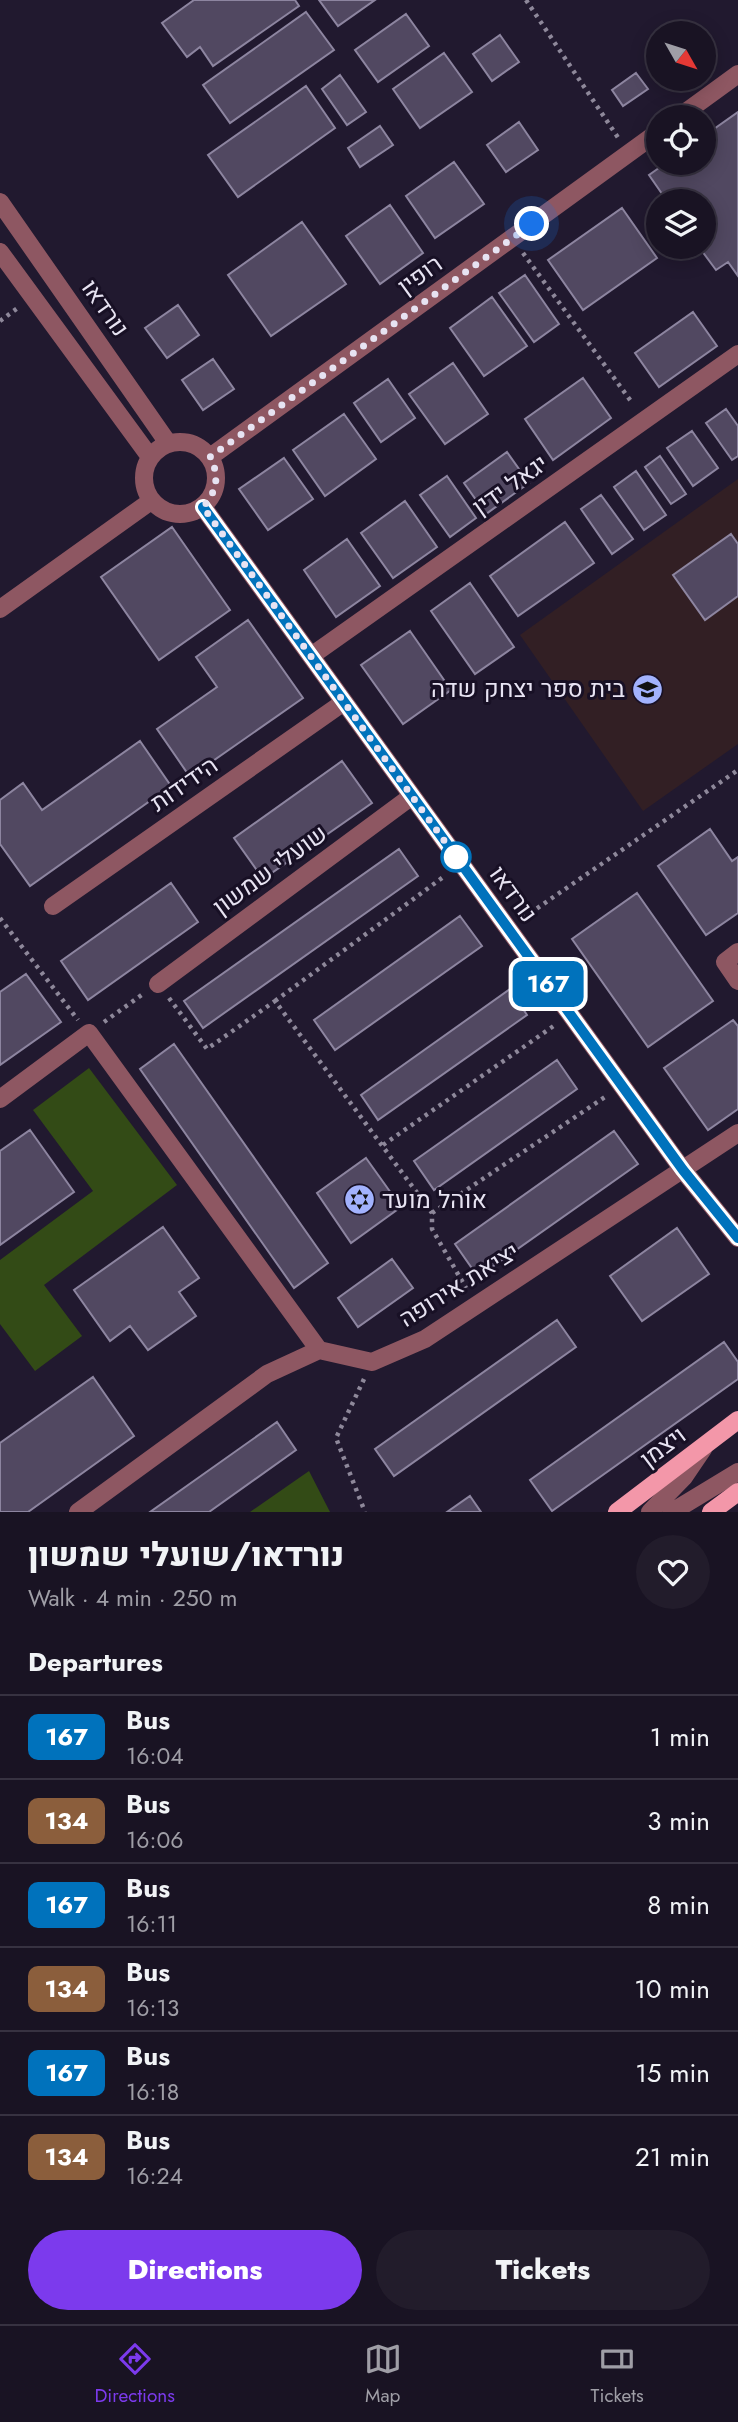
<!DOCTYPE html>
<meta charset="utf-8">
<style>
body{margin:0;font-family:Jost,Heebo,sans-serif;background:#221c2b;color:#f1f3f6;height:100vh;display:flex;flex-direction:column;font-size:26px;white-space:nowrap}
*{box-sizing:border-box;margin:0}
p{font-size:23px;color:#9f9ea6}
.icon{flex:none;width:38px;height:38px;fill:none;stroke:currentColor;stroke-width:2;stroke-linecap:round;stroke-linejoin:round}
.map{position:relative;height:1512px;overflow:hidden}
.details{display:flex;flex-direction:column;background:#191323;flex:1}
.details>*{flex:none}
.badge{padding:0 14px;border-radius:10px;font-size:24px;line-height:46px}
.needle{width:46px;rotate:129deg}
.buttons{position:absolute;left:646px;top:21px;display:grid;gap:14px}
.buttons a{display:grid;place-items:center;width:70px;height:70px;border-radius:50%;background:#191323;box-shadow:0 4px 18px #0003,0 0 0 2px #373241;font-size:35px}
.you{position:absolute;width:35px;height:35px;margin:-18px;border:5px solid #fff;border-radius:50%;background:#1a73e8;box-shadow:0 0 0 10px #1a73e833}
.map>.badge{position:absolute;translate:-50% -50%;box-shadow:0 0 0 4px #fff}
h2{padding:0 28px;font-size:26px;line-height:63px}
.round{display:grid;place-items:center;flex:none;width:74px;height:74px;border-radius:37px;background:#221c2b}
.summary{display:flex;align-items:center;justify-content:space-between;height:119px;padding:0 28px}
h1{font-size:33px;font-weight:800;line-height:52px}
.action{display:flex;gap:14px;margin-top:auto;padding:14px 28px}
.action a{flex:1;height:80px;border-radius:42px;background:#7c3aed;color:#fff;font-size:28px;font-weight:800;line-height:80px;text-align:center}
.action a+a{background:#221c2b;color:#f1f3f6}
ul{padding:0;list-style:none}
li{display:flex;align-items:center;gap:21px;height:84px;padding:0 28px;border-top:2px solid #373241}
li div{flex:1}
li b{display:block;font-size:26px}
li em{font-style:normal}
li .badge{min-width:77px;font-weight:700;text-align:center}
.dock{display:flex;justify-content:space-around;align-items:center;height:98px;border-top:2px solid #373241;background:#191323;font-size:19px;color:#9f9ea6}
.dock a{display:grid;justify-items:center;gap:4px}
.dock .current{color:#7c3aed}
.map>svg:first-child{display:block}
.education{fill:#321f24}
.green{fill:#334b16}
.building{fill:#514861;stroke:#8d85a0;stroke-width:2}
.lines{fill:none;stroke-linecap:round;stroke-linejoin:round}
.path{stroke:#8e889a;stroke-width:4.5;stroke-dasharray:3.5 5;stroke-linecap:butt}
.minor{stroke:#8e5762;stroke-width:18}
.major{stroke:#f397a9;stroke-width:18}
.line-casing{stroke:#fff;stroke-width:16}
.line{stroke:#0072bc;stroke-width:10}
.walk{stroke:#e7e3f2;stroke-width:7;stroke-dasharray:0 12.6}
.stop-dot{fill:#fff;stroke:#0072bc;stroke-width:3.5}
.labels{text-anchor:middle;stroke-width:6;stroke-linejoin:round;paint-order:stroke}
.street-label{font-size:24px;fill:#e7e3f2;stroke:#181025}
.poi-label{font-size:24px;fill:#e7e3f2;stroke:#181025;text-anchor:end}
</style>
<div class="map">
<svg width="738" height="1512" viewBox="0 0 738 1512">
<rect width="100%" height="100%" fill="#21192f"/>
<path class="education" d="M738,479v265l-95,67 -123,-176z"/>
<path class="green" d="M89,1068l88,117 -133,100 38,51 -47,35 -35,-47v-64l93,-69 -60,-81z
M309,1471l21,41h-80z"/>
<path class="building" d="M194,0h101l4,6 -86,60 -13,-19 -13,10 -25,-34z
M319,0h56l-37,26z
M306,12l28,38 -104,73 -27,-38z
M406,14l23,32 -51,36 -23,-32z
M500,35l19,27 -27,19 -19,-27z
M444,53l28,39 -52,36 -27,-39z
M636,73l12,16 -25,17 -11,-16z
M340,75l26,37 -19,13 -25,-36z
M306,86l29,42 -97,69 -30,-42z
M738,112v164l-10,-14 -12,8 -17,-23h5v-46h-37l-18,-26 17,-12h38v-27z
M519,122l19,28 -32,22 -19,-27z
M380,126l13,19 -33,22 -12,-19z
M454,162l30,42 -49,34 -29,-42z
M390,205l33,48 -43,31 -34,-48z
M622,208l35,50 -74,52 -35,-50z
M302,222l44,62 -75,52 -43,-61z
M525,275l34,49 -25,18 -35,-49z
M492,297l35,49 -43,30 -34,-48z
M178,305l21,30 -32,23 -22,-30z
M693,312l24,34 -58,41 -24,-34z
M213,359l21,30 -31,21 -21,-30z
M453,363l35,51 -43,30 -36,-50z
M583,378l28,40 -58,42 -28,-41z
M388,379l27,39 -34,24 -27,-39z
M726,409l12,17v30l-6,4 -26,-37z
M344,414l32,45 -51,37 -32,-46z
M692,431l26,37 -25,18 -26,-38z
M507,452l22,31 -43,31 -22,-31z
M660,456l26,38 -15,10 -26,-37z
M284,458l29,41 -45,31 -29,-41z
M636,471l30,44 -22,15 -30,-43z
M447,476l29,42 -26,19 -30,-42z
M601,495l32,44 -21,15 -31,-45z
M405,501l32,46 -44,31 -32,-45z
M565,522l29,41 -76,53 -28,-40z
M172,527l58,83 -71,50 -58,-83z
M731,534l7,10v52l-33,24 -32,-45z
M347,539l33,47 -44,31 -32,-47z
M470,583l44,64 -39,27 -44,-63z
M248,620l55,78 -113,79 -33,-48 60,-42 -21,-30z
M410,631l41,59 -48,34 -42,-59z
M140,741l31,45 -141,100 -30,-42v-44l23,-17 19,27z
M342,761l30,42 -109,76 -29,-41z
M710,829l22,32 6,-4v56l-32,22 -48,-69z
M399,849l19,27 -215,152 -19,-27z
M171,883l27,39 -110,78 -27,-39z
M637,893l76,108 -65,46 -76,-108z
M460,916l22,30 -147,104 -21,-30z
M26,974l35,48 -61,43v-73z
M510,989l17,26 -149,105 -17,-25z
M733,1020l5,6v83l-30,21 -44,-62z
M174,1044l154,219 -34,25 -154,-219z
M557,1060l20,29 -143,101 -20,-29z
M30,1130l44,62 -74,53v-94z
M614,1131l24,33 -160,113 -23,-33z
M366,1158l35,49 -50,36 -34,-50z
M163,1227l36,51 -20,14 17,24 -48,34 -18,-24 -20,15 -36,-51z
M677,1228l32,46 -67,47 -32,-45z
M392,1259l21,29 -55,39 -20,-29z
M557,1320l19,27 -182,129 -19,-27z
M724,1342l14,20v17l-186,132 -22,-31z
M93,1377l41,59 -106,76h-28v-69z
M277,1422l19,28 -87,62h-59z
M470,1496l11,16h-34z"/>
<g class="lines">
<path class="path" d="M526,0l93,139
M523,253l110,151
M0,321l19,-14
M0,918l78,102
M523,918l215,-148
M169,998l38,51 68,-48 157,212v16l34,59
M275,1001l171,-126
M104,1022l39,-28
M383,1145l172,-120
M432,1213l173,-116
M364,1379l-28,59 29,74"/>
<path class="minor" d="M679,117l59,-43
M0,202l168,241
M0,252l150,205
M144 478a36 36 0 1 1 72 0a36 36 0 1 1-72 0Z
M210,457l448,-325
M203,507l480,663 55,68
M0,609l151,-108
M311,656l427,-302
M53,906l291,-204
M738,952l-13,10 13,19
M158,984l254,-188
M0,1099l89,-66 230,317
M78,1512l189,-138 52,-24 53,12 53,-23 313,-206
M650,1512l34,-35 19,-28
M672,1512l66,-40"/>
<path class="major" d="M617,1512l121,-92
M711,1512l27,-20"/>
</g>
<g class="lines">
<defs>
<path id="line" d="M203,507l480,663 55,68"/>
</defs>
<use href="#line" class="line-casing"/>
<use href="#line" class="line"/>
<path class="walk" d="M456,857l5,7 -258,-357c14,-16 17,-31 7,-50l322,-233"/>
</g>
<defs>
<symbol id="school-disc" viewBox="-11 -11 22 22"><circle r="9.5" fill="#a2b2fd" stroke="#181025"/><path d="M0-5L7-2L0 1L-7-2ZM-4 1L0 2.5L4 1V4Q0 6-4 4Z" fill="#111"/></symbol>
<symbol id="synagogue-disc" viewBox="-11 -11 22 22"><circle r="9.5" fill="#a2b2fd" stroke="#181025"/><path d="M0-6.5L5.6 3.2H-5.6ZM0 6.5L5.6-3.2H-5.6Z" fill="#111"/></symbol>
</defs>
<g fill-rule="evenodd">
<use href="#school-disc" x="630" y="672" width="35" height="35"/>
<use href="#synagogue-disc" x="342" y="1182" width="35" height="35"/>
</g>
<circle class="stop-dot" cx="456" cy="857" r="14"/>
<g class="labels">
<g class="street-label">
<text transform="translate(420 275) rotate(-36)" y="8">רופין</text>
<text transform="translate(105 308) rotate(55)" y="8">נורדאו</text>
<text transform="translate(510 485) rotate(-35)" y="8">יגאל ידין</text>
<text transform="translate(184 784) rotate(-35)" y="8">הידידות</text>
<text transform="translate(270 870) rotate(-36)" y="8">שועלי שמשון</text>
<text transform="translate(513 894) rotate(54)" y="8">נורדאו</text>
<text transform="translate(459 1285) rotate(-32)" y="8">יציאת אירופה</text>
<text transform="translate(663 1447) rotate(-37)" y="8">ויצמן</text>
</g>
<g class="poi-label">
<text x="625" y="697">בית ספר יצחק שדה</text>
<text x="382" y="1208" text-anchor="start">אוהל מועד</text>
</g>
</g>
</svg>
<div class="buttons">
<a><svg class="needle" viewBox="-14 -14 28 28"><path d="M0-13l5 13h-10z" fill="#e53935"/><path d="M0 13l5-13h-10z" fill="#9f9ea6"/></svg></a>
<a><svg class="icon" aria-label="locate" viewBox="0 0 24 24"><circle cx="12" cy="12" r="6"/><path d="M12 2v4M12 18v4M2 12h4M18 12h4"/></svg></a>
<a><svg class="icon" aria-label="layers" viewBox="0 0 24 24"><path d="M12 4l9 5-9 5-9-5zM3 14l9 5 9-5"/></svg></a>
</div>
<div class="you" style="left:532px;top:224px"></div>
<b class="badge" style="left:548px;top:984px;background:#0072bc;color:#fff">167</b>
</div>
<section class="details">
<div class="summary"><div><h1>נורדאו/שועלי שמשון</h1><p>Walk · 4 min · 250 m</p></div><a class="round"><svg class="icon" aria-label="heart" viewBox="0 0 24 24"><path d="M12 20l-8-8c-3-5 5-10 8-4 3-6 11-1 8 4z"/></svg></a></div>
<h2>Departures</h2>
<ul>
<li><span class="badge" style="background:#0072bc;color:#fff">167</span><div><b>Bus</b><p>16:04</p></div><em>1 min</em></li>
<li><span class="badge" style="background:#8b5e3c;color:#fff">134</span><div><b>Bus</b><p>16:06</p></div><em>3 min</em></li>
<li><span class="badge" style="background:#0072bc;color:#fff">167</span><div><b>Bus</b><p>16:11</p></div><em>8 min</em></li>
<li><span class="badge" style="background:#8b5e3c;color:#fff">134</span><div><b>Bus</b><p>16:13</p></div><em>10 min</em></li>
<li><span class="badge" style="background:#0072bc;color:#fff">167</span><div><b>Bus</b><p>16:18</p></div><em>15 min</em></li>
<li><span class="badge" style="background:#8b5e3c;color:#fff">134</span><div><b>Bus</b><p>16:24</p></div><em>21 min</em></li>
</ul>
<div class="action"><a>Directions</a><a>Tickets</a></div>
</section>
<nav class="dock">
<a class="current"><svg class="icon" aria-label="directions" viewBox="0 0 24 24"><path d="M12 3l9 9-9 9-9-9zM9 14v-3h6M13 9l2 2-2 2"/></svg>Directions</a>
<a><svg class="icon" aria-label="map" viewBox="0 0 24 24"><path d="M3 6l6-2 6 2 6-2v14l-6 2-6-2-6 2zM9 4v14M15 6v14"/></svg>Map</a>
<a><svg class="icon" aria-label="tickets" viewBox="0 0 24 24"><path d="M3 7h18v10H3zM15 7v10"/></svg>Tickets</a>
</nav>
